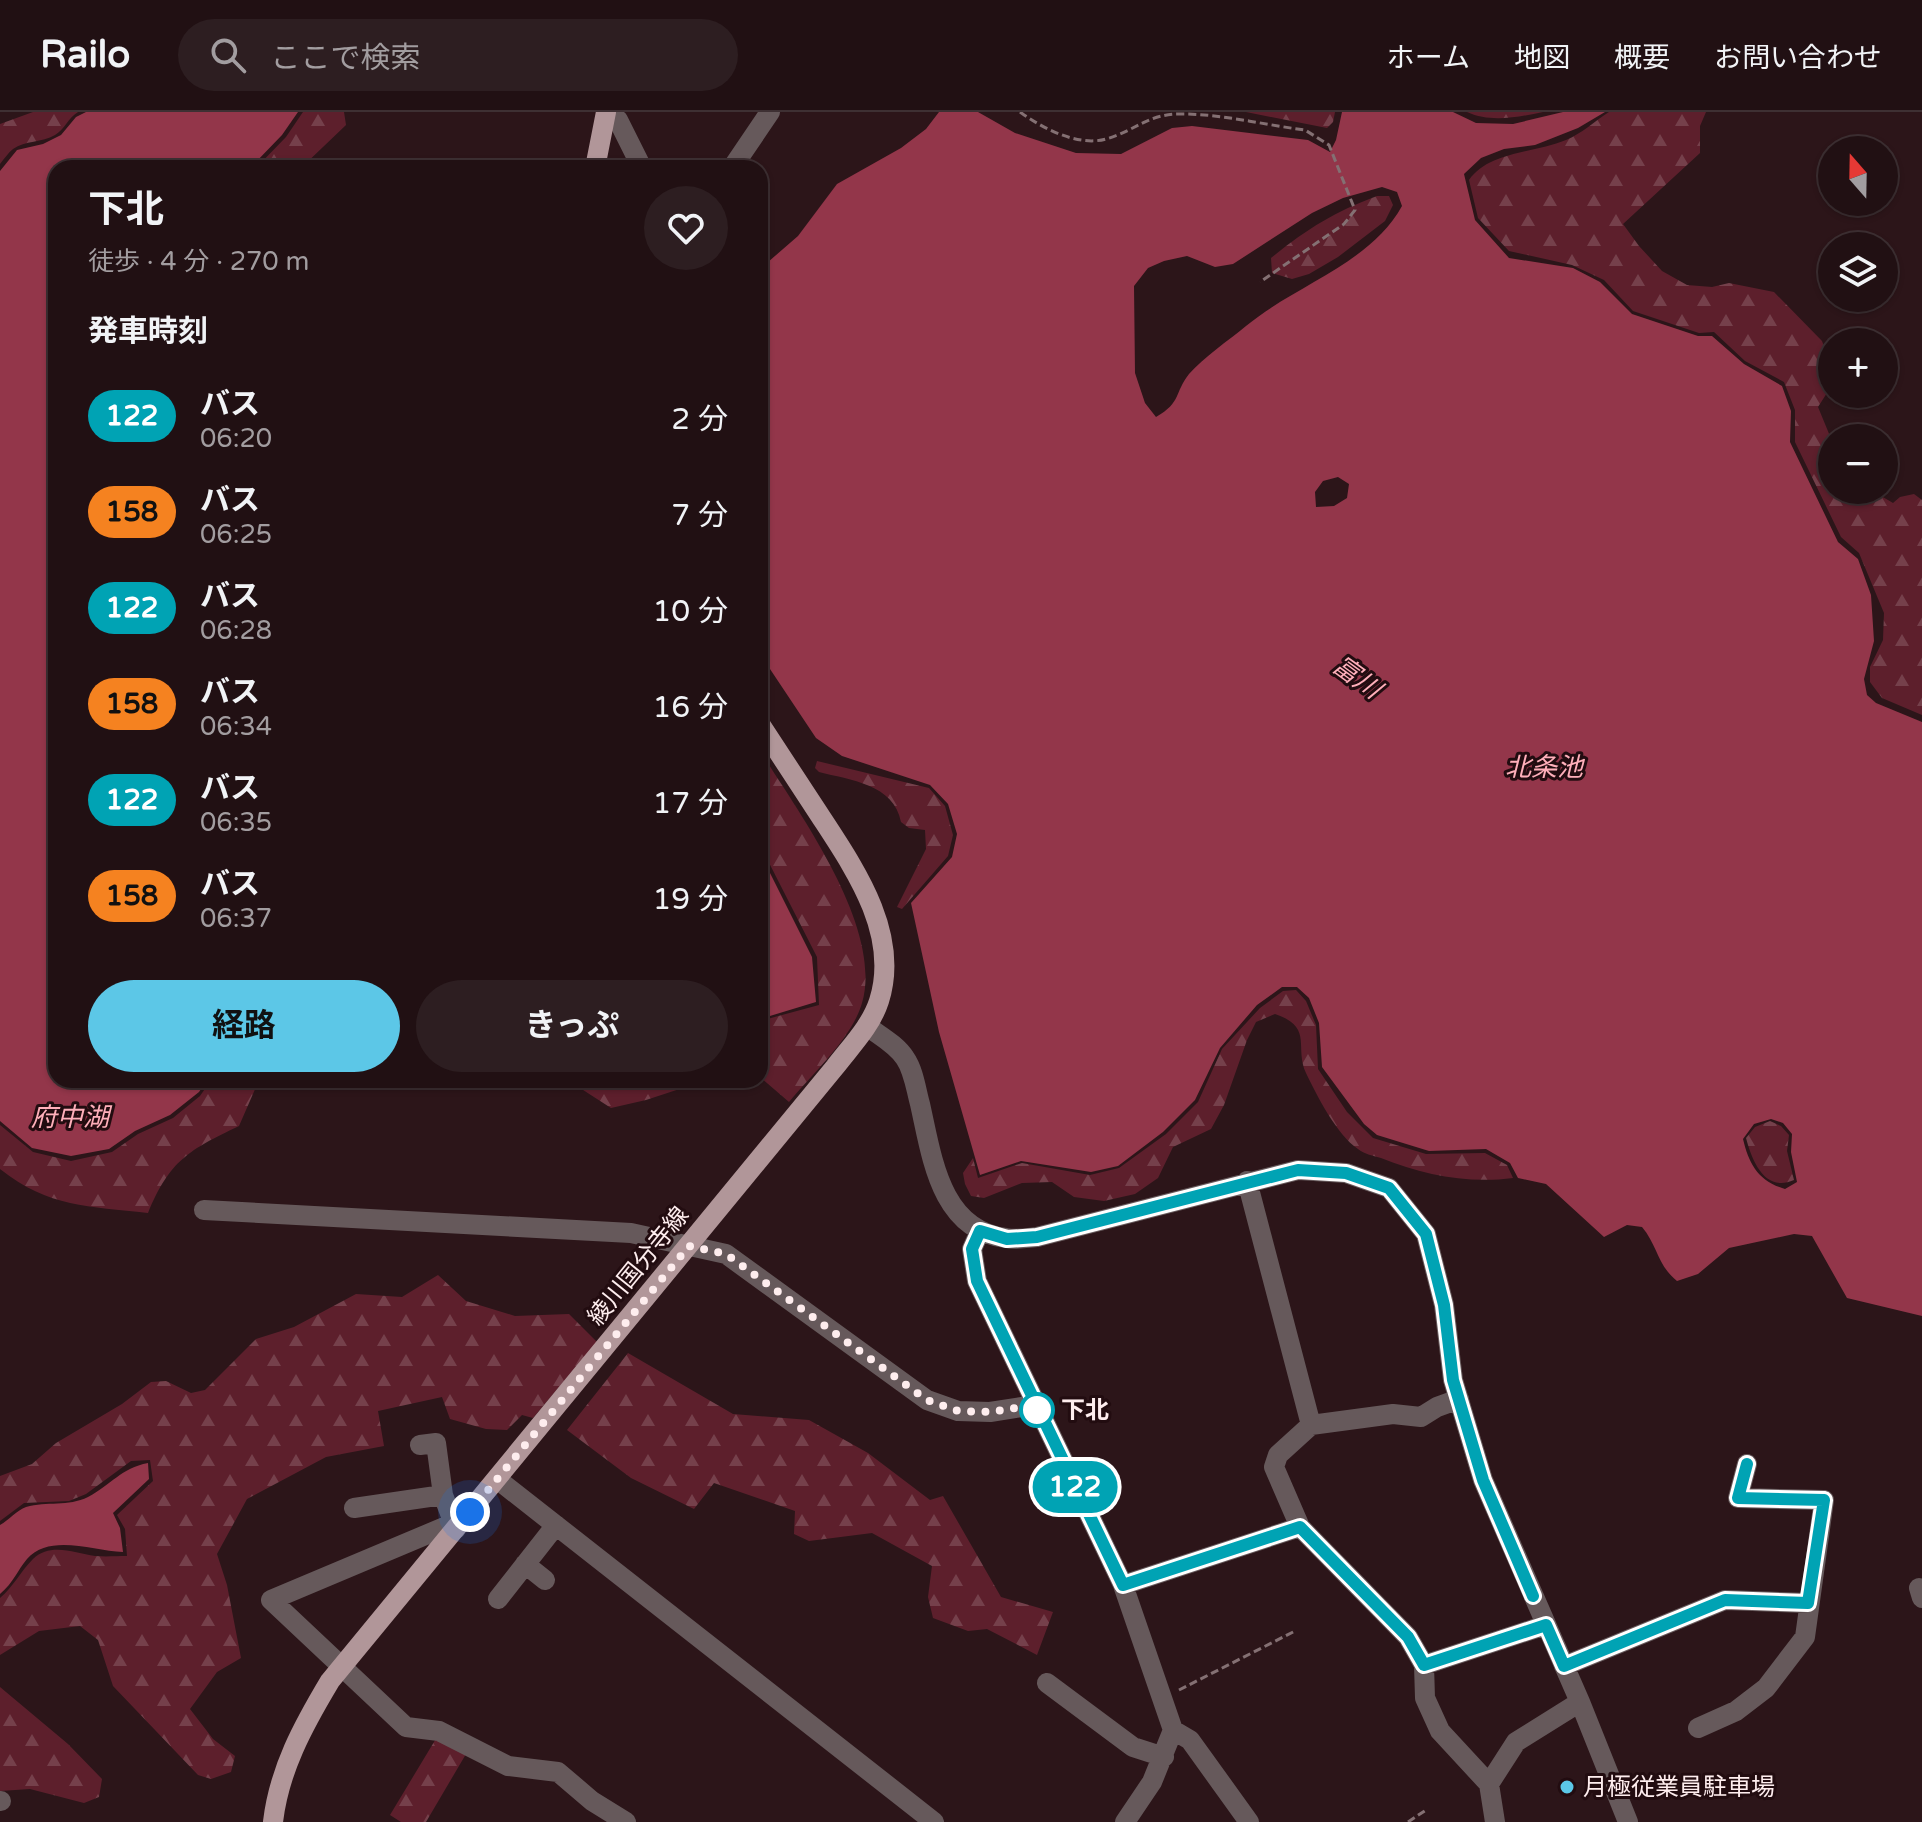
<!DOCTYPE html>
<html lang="ja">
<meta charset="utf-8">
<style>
body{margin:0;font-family:"Varela Round","Noto Sans JP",sans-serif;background:#2d1e21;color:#f1f3f6;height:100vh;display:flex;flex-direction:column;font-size:30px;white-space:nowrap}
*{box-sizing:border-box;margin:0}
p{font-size:26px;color:#a29da0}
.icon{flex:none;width:44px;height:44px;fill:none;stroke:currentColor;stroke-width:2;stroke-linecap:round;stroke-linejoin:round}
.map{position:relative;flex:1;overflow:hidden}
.sheet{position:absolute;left:48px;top:48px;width:720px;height:928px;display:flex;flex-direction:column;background:#211013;border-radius:24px;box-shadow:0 2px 6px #0004,0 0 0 2px #3e3033}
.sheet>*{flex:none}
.badge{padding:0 16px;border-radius:26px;font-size:28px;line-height:52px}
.needle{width:52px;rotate:340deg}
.controls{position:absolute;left:1818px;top:24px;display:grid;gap:16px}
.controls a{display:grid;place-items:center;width:80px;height:80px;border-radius:50%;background:#211013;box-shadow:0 2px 6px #0004,0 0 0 2px #3e3033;font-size:40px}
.you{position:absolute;width:40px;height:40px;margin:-20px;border:6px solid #fff;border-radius:50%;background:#1a73e8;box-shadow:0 0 0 12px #1a73e833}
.map>.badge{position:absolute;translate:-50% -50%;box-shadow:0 0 0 4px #fff}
h2{padding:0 40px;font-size:30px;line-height:72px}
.round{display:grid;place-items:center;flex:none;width:84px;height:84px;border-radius:42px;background:#2d1e21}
.overview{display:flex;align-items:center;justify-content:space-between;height:136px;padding:0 40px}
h1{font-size:38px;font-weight:700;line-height:60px}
.button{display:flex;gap:16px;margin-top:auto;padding:16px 40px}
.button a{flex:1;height:92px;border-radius:48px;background:#5cc7e7;color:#111;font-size:32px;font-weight:700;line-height:92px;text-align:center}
.button a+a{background:#2d1e21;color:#f1f3f6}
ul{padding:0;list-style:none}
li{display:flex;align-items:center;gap:24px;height:96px;padding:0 40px}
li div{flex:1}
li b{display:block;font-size:30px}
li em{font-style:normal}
li .badge{min-width:88px;font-weight:700;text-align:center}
header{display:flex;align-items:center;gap:48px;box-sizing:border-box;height:112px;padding:0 40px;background:#211013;border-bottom:2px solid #3e3033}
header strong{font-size:38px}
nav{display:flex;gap:44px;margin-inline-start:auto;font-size:28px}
.search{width:560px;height:72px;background:#2d1e21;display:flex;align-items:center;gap:20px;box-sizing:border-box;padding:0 28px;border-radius:44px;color:#a29da0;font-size:30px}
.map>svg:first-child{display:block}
.forest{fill:url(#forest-firs)}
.water{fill:#93364a;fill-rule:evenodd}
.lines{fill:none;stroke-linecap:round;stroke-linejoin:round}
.path{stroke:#847073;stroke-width:3;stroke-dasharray:8 4;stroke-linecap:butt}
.minor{stroke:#66595b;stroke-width:20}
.major{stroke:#b19699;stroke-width:20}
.line-casing{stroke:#fff;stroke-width:18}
.line{stroke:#00a3b4;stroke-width:12}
.walk{stroke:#feedee;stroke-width:8;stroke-dasharray:0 14.4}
.stop-dot{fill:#fff;stroke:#00a3b4;stroke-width:4}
.poi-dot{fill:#5cc7e7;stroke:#220c10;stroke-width:3}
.labels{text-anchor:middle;stroke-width:6;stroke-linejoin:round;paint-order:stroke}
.street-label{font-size:24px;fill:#feedee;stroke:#220c10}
.stop-label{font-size:24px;font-weight:bold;fill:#feedee;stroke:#220c10;text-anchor:start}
.poi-label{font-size:24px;fill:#feedee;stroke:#220c10;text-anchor:start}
.water-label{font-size:26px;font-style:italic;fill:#ffafba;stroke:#220c10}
</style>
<header>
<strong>Railo</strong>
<div class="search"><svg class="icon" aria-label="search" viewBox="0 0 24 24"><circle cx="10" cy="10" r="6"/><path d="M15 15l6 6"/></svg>ここで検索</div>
<nav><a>ホーム</a><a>地図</a><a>概要</a><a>お問い合わせ</a></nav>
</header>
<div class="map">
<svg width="1922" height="1710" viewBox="0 0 1922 1710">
<defs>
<pattern id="forest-firs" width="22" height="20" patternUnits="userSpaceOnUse" patternTransform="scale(2)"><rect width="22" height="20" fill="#5d1f2c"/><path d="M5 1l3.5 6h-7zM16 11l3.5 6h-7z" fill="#75404b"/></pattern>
</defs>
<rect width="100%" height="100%" fill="#2c1519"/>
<path class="forest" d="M33,0h45c-10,6 -13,17 -23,23 -13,8 -30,5 -42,14 -5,4 -9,10 -13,15v-40z
M303,0h41l2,13 -45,43h-45l30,-31z
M1246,0h89l-2,10 -6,6z
M1467,0h76c-25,5 -52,11 -76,0z
M1609,0h97l-6,14v27l-77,71 16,22 23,25 25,14 25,2 17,-4 45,9 48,49 7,20 3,24 -14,22 14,34v49h39l22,13 7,-6 14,-3 8,6v215l-40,-17 -12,-16v-15l13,-27 1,-27 -25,-60 -18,-16 -46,-95v-32l-11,-28 -39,-21 -31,-29 -15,1 -66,-22 -29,-31 -32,-15 -63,-14 -31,-33 -9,-38c20,-29 66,-27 97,-40 15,-6 29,-19 43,-28z
M1377,84h12l4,9 -8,16 -47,36 -29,17 -17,5 -20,-6 -1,-15c36,-29 63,-46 106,-62z
M760,639c39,62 124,177 102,252 -10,35 -49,70 -73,99l-29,-25v-56l59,-16 -2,-48 -57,-112z
M817,649l112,27 16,18 8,29 -5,21 -46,53 -5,-2 29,-58 -1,-19 -16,-2 -8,-6c-7,-38 -51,-42 -82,-50l-4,-4z
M1296,878l10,11 10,24 2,44 29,43 26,26 53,16 59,-1 22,12 6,13c-45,6 -90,-3 -132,-20 -7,-2 -17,-4 -23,-9 -21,-14 -41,-53 -52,-76 -12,-26 8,-46 -31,-59l-19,8 -9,18 -23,65 -13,24 -38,18 -15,31 -23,16 -31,7 -30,-4 -22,-15 -30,1 -38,15 -13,-2 -6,-12 -2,-11 10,-15 5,20 44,-15 68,12 29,-7 47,-34 32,-32 24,-53 38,-41 23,-17z
M211,968h48l-20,46c-50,24 -69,34 -91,87 -59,-7 -99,-5 -148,-44v-44l33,27 38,9 41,-9 26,-18 35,-16 27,-22z
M575,968h132l-61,20 -35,8 -31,-20z
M1770,1009l11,5 8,9 -2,16 7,29c-29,13 -42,-19 -48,-42l9,-11z
M438,1163l28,26 49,15 54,-2 28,28 -64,76 -11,-3 -15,15 -21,-1 -36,-10 -8,-22 -64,14 6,35 -58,11 -79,42 -30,55 10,31 14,73 -24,14 -27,37 23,30 22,17 -4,16 -20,7 -13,-4 -85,-89 -15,-46 -18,-14 -41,5 -39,24v-57c13,-11 21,-27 33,-39 18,-17 41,-6 62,-3 11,1 22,0 32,0l-2,-27 -8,-14 36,-34 -3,-21 -19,1 -45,33 -17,7 -45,2 -24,18v-45l32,-12 24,-21 66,-39 29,-22 15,-1 25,12 14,-3 51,-51 38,-12 62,-33 46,3z
M628,1241l105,61 76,6 59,33 62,47 13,-4 58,101 52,15 -16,43 -50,-26 -19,2 -35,-13 -5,-21 4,-31 -60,-33 -63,8 -15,-7 1,-23 -81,-28 -20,26 -63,-31 -64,-48z
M0,1575l68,57 34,35 -3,18 -15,6 -54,-14 -30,2z
M437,1625l29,17 -40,68h-25l-11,-7z"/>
<path class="water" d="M86,0h212l-16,23 -32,33h-194v538l-4,21 4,11v342h151l-8,12 -29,23 -35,16 -26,18 -38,7 -39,-8 -32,-27v-950l17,-21 26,-6 18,-9 15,-18z
M939,0h39l37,21 61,20 45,1 51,-26 20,-2 116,14 22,12 6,-12 6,-28h111l23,11 37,1 50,-12h42l-27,16 -43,17 -31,4 -23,9 -17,16 11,46 34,38 64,10 27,14 32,32 66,22h14l32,28 38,22 9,25 -1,31 48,100 20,17 13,36 3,46 -10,38 3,16 9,8 46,19v594l-75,-18 -35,-62 -18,-2 -65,14 -31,26 -21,7c-20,-16 -19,-35 -35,-54l-15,-2 -23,12 -58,-53 -28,-6 -8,-15 -24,-14 -57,2 -52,-16 -13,-11 -42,-57 -3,-44 -10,-25 -12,-11h-15l-25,18 -37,43 -25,52 -32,32 -45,34 -27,6 -70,-11 -41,14 -41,-143 -28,-129 41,-46 5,-23 -9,-30 -18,-19 -88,-29 -26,-18 -56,-84v-385l38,-33 39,-52 64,-36 25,-19zM1382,75l15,5 5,14c-32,58 -107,79 -156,120 -17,14 -43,32 -57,48 -15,19 -7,28 -33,43l-11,-14 -10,-30 -1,-87 14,-18 16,-7 23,-5 28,11 18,-3 79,-51 31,-15zM1338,365l11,7 -2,14 -13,8 -18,1 -1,-15 8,-11zM1771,1007l12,4 9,11 -1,18 6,30 -12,7c-27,-8 -36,-25 -42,-50l11,-15z
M760,741l52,104 4,45 -56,17z
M148,1351l1,16 -36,34 7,15 3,24c-30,-1 -73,-19 -96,7 -10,12 -13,23 -27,35v-69c9,-5 17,-15 26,-18 21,-6 42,0 62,-10 23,-12 33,-29 60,-34z"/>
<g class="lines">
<path class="path" d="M1020,0c22,16 58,35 86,27 29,-8 43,-26 76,-25 40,0 83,11 123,16l24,15 26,65 -11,14 -84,58
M1179,1578l116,-59
M1408,1710l18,-12"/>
<path class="minor" d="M607,0l11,8 24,48
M732,56l38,-56
M867,914c13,10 29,18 38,32 9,13 11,32 15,46 12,53 20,126 86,134 10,2 21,0 31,-1l261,-67 48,3 43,15 37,46 18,71 9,75 30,100 97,222 48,120
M1247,1069l64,244 -33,30 -4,12 26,60
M204,1098l427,23 95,21 201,146 31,11 32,1 45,-7
M980,1119l-8,18 5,32 146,304 50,145 -21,52 -27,40
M1311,1313l82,-11 28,3 16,-10 22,-8
M420,1333l16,-2 7,52 13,34
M497,1367l437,343
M354,1396l89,-13
M454,1411l-183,77 135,127 33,4 69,35 50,6 34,29 34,21
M525,1452l20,16
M1123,1473l177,-58 108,110 16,28 1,33 15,33 49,53
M1919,1476l3,10
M498,1487l58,-74
M1424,1553l122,-40
M1564,1554l161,-66 83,3
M1047,1571l86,64 31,10
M1698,1616l38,-17 30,-23 39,-51 19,-137 -86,-2 9,-34
M1173,1618l17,10 59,82
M0,1689h1
M1495,1710l-6,-38 27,-42 64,-40"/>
<path class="major" d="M595,56l11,-56
M273,1710c6,-52 30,-96 57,-141l505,-614c16,-21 36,-41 44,-66 22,-69 -27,-136 -62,-190 -19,-29 -38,-58 -57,-87"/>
</g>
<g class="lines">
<defs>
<path id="line" d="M1533,1484l-50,-116 -30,-100 -9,-75 -18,-71 -37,-46 -43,-15 -48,-3 -261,67 -30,2 -27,-8 -8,18 5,32 146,304 177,-58 108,110 16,28 122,-40 18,41 161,-66 83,3 16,-103 -86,-2 9,-34"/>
</defs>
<use href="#line" class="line-casing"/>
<use href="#line" class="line"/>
<path class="walk" d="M470,1400l219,-266 37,8 201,146 31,11 32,1 45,-7 2,5"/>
</g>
<circle class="stop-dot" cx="1037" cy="1298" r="16"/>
<circle class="poi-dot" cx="1567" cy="1675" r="8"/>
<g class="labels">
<g class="street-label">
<text transform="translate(638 1154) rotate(-51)" y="8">綾川国分寺線</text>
</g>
<g class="stop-label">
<text x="1061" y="1306">下北</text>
</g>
<g class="poi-label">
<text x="1583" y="1683">月極従業員駐車場</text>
</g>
<g class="water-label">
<text transform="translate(1357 565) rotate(36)" y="9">富川</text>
<text x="1544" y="664">北条池</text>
<text x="70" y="1014">府中湖</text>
</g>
</g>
</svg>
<div class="controls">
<a><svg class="needle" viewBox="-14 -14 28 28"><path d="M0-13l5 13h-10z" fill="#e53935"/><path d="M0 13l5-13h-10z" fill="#a29da0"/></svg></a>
<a><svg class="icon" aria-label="layers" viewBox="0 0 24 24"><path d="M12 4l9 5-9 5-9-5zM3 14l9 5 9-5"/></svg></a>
<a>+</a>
<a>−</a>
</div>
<div class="you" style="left:470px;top:1400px"></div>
<b class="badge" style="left:1075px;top:1375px;background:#00a3b4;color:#fff">122</b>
<section class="sheet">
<div class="overview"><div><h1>下北</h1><p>徒歩 · 4 分 · 270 m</p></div><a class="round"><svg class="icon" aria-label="heart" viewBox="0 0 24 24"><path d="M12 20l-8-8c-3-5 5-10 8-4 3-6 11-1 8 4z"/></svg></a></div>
<h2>発車時刻</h2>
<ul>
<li><span class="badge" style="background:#00a3b4;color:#fff">122</span><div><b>バス</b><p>06:20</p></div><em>2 分</em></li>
<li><span class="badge" style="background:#f58220;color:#111">158</span><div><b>バス</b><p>06:25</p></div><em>7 分</em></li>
<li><span class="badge" style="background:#00a3b4;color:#fff">122</span><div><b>バス</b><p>06:28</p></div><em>10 分</em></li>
<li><span class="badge" style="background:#f58220;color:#111">158</span><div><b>バス</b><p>06:34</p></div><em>16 分</em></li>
<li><span class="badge" style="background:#00a3b4;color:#fff">122</span><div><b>バス</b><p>06:35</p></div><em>17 分</em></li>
<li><span class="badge" style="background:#f58220;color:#111">158</span><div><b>バス</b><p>06:37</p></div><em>19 分</em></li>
</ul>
<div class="button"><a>経路</a><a>きっぷ</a></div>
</section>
</div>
